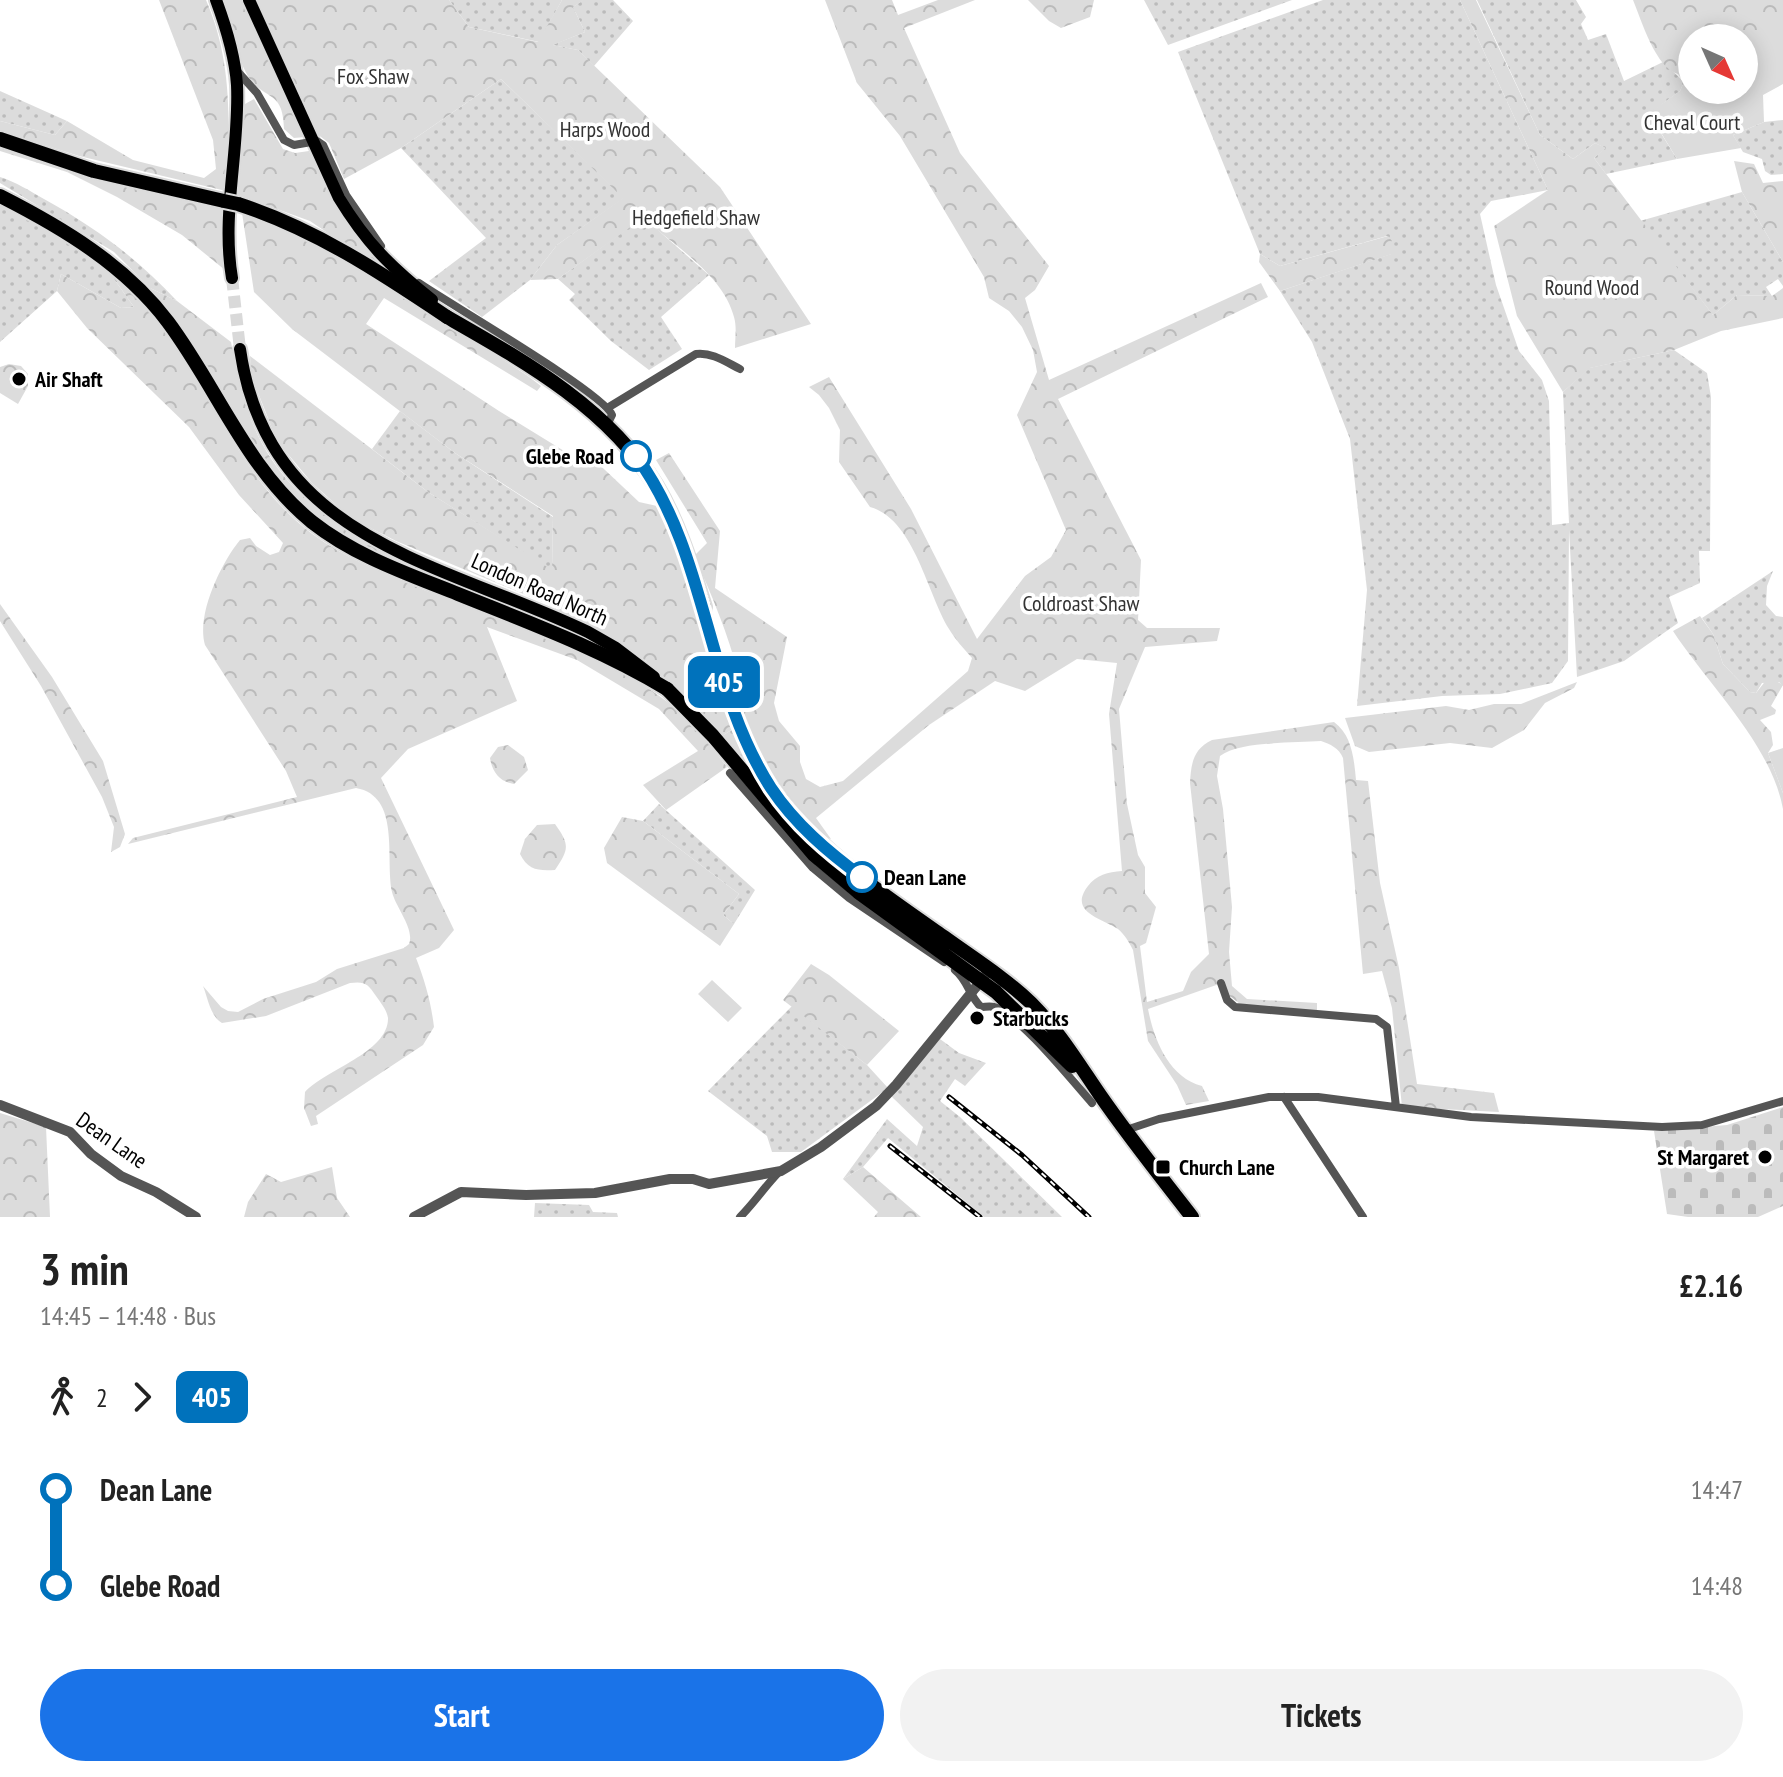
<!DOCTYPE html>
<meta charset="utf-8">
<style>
body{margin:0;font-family:"PT Sans Narrow",sans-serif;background:#f2f2f2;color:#222;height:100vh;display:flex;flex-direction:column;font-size:30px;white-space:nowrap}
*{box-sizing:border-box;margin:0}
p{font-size:26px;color:#767676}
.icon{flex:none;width:44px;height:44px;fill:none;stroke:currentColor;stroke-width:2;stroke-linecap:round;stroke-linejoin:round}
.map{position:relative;height:1217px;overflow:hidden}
.sheet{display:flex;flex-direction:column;background:#fff;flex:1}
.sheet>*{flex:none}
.badge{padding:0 16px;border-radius:12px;font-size:28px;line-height:52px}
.needle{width:52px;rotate:135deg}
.controls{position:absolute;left:1678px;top:24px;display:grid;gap:16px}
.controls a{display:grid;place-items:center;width:80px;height:80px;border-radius:50%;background:#fff;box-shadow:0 4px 20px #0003;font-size:40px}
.map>.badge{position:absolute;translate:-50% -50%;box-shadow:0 0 0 4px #fff}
.legs{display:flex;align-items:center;gap:12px;height:88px;padding:0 40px;font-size:26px}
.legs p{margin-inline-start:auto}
.headline{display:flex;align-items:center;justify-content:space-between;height:136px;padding:0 40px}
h1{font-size:44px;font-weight:800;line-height:60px}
.button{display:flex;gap:16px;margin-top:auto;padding:16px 40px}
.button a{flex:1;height:92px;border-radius:48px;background:#1a73e8;color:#fff;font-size:32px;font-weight:800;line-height:92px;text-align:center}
.button a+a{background:#f2f2f2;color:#222}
ul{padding:0 40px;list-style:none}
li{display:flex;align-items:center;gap:28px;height:96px;font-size:30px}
li i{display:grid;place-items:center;width:12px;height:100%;margin:0 10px;background:currentColor}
li i::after{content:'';width:20px;height:20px;margin:-10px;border:6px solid;border-radius:50%;background:#fff}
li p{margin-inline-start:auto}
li:first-child i{background:linear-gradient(#0000 50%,currentColor 0)}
li:last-child i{background:linear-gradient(currentColor 50%,#0000 0)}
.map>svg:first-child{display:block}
.grass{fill:url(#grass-dots)}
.forest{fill:url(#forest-crowns)}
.cemetery{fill:url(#cemetery-stones)}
.garden{fill:#dcdcdc}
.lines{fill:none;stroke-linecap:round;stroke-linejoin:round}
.primary-tunnel{stroke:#d9d9d9;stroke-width:12;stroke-dasharray:12 6;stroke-linecap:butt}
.trunk-tunnel{stroke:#d9d9d9;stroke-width:14;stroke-dasharray:14 7;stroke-linecap:butt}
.primary-casing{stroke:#dbdbdb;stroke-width:16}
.trunk-casing{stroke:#dbdbdb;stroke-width:18}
.motorway-casing{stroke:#dbdbdb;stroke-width:18}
.minor{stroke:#555;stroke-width:8}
.tertiary{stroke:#555;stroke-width:10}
.primary{stroke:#000;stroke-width:12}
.trunk{stroke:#000;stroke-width:14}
.motorway{stroke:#000;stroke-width:14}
.rail-casing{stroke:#000;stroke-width:5}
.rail{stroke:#fff;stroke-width:2;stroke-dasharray:6;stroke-linecap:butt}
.motorway-bridge-casing{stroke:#dbdbdb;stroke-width:18;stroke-linecap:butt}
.motorway-bridge{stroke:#000;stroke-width:14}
.line-1-casing{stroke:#fff;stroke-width:18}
.line-1{stroke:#0072bc;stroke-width:12}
.poi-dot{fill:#000;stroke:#fff;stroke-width:3}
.stop-1-dot{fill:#fff;stroke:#0072bc;stroke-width:4}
.labels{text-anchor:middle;stroke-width:7;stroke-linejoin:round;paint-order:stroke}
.park-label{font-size:22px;fill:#333;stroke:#fff}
.poi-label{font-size:22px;font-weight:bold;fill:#000;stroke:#fff;text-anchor:start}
.stop-label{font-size:22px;font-weight:bold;fill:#000;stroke:#fff;text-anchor:end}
.street-label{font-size:22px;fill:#000;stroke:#fff}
</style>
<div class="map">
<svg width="1783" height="1217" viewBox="0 0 1783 1217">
<defs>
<pattern id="grass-dots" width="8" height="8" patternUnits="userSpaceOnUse" patternTransform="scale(2)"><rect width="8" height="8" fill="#dcdcdc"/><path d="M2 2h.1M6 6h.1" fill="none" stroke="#bbb" stroke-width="1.8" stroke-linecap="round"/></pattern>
<pattern id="forest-crowns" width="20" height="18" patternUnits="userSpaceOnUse" patternTransform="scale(2)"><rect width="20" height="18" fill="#dcdcdc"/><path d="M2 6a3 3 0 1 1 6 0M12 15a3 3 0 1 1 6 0" fill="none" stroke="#bbb"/></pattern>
<pattern id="cemetery-stones" width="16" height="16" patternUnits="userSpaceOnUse" patternTransform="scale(2)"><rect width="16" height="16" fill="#dcdcdc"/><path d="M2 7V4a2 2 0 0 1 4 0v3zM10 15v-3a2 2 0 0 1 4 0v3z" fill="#bbb"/></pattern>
</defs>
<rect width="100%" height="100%" fill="#fff"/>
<path class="grass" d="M449,0h113l-23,42 -70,-15z
M583,0h30l20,21 -39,45 -16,-16 -26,-5 33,-13 -12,-25z
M1144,0h148l-124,45z
M1323,0h137l88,190 -57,11 -11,13 16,71 23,66 23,29 7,21 3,124 17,-2 -6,-131 26,-24 85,-18 33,23 4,24 -1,154h-11l1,32 -31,14 9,26 -54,38 -47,16 -8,-147 -1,131 -16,22 -52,11 -58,2 -85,10 10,-116 -17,-151 -38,-97 -32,-51 111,-37 -4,-18 -107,30 -20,-12 -82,-202z
M1477,0h99l10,17 -5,7 7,16 18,-6 18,47 39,-19 21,20 -4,9 -31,23 28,45 -71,15 -12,-16 11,-10 -10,-5 -22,16 -33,-24z
M501,79l123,119 -67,47 -27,35 -48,37 -53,-36 57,-43 -85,-90z
M0,91l67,30 -12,14 -55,-14z
M1783,120v54l-12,1 -6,-4 -3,-12 -19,-7 -10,-17 31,-13z
M0,144l69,25 -2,3 -67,-21z
M0,177c16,5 30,14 44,22 51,28 94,60 133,102l-27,-13 -36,-36 -114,-69z
M1742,192l41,70v24l-5,-7 -12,8 6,9 -35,-1 -24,20 -73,-94z
M0,205l73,40 36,27 25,35 -13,1 -60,-34 -4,17 -57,51z
M643,217l66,58 -48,42 21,32 -33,21 -38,-29 -42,-41 6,-6 -17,-15z
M400,411l55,42 98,64 -1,54 -124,-79 -56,-43z
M1773,571l-6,15 -1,19 10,11 7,1v69l-4,-4 -17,1 -6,10 -6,-1 -27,-28 -10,-30 -11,-16z
M733,729l38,68 -51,-60z
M659,804l96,86 -21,34 -11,-9 16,-21 -96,-73z
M792,1006l75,59 21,23 -87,64h-29l-5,-16 -59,-45z
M940,1039l19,14 27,10 -21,23 -10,-7 -15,22 20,16 102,100h-78l-96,-79 -25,29 -20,12 44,-60 30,27 6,-19 -33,-32z
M535,1203l54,2 4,7 24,1 1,4h-84z"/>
<path class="forest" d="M159,0h47c27,62 24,125 20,191l-147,-35 -79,-25v-10l55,14 12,-14 66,39 71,18 12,-9 -3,-29z
M222,0h21l62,137 -11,1 -10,-9c-1,-39 -17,-28 -34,-50 -12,-16 -21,-58 -28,-79z
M255,0h194l20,27 69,15 24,-42h22l-11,7 12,25 -32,13 25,5 142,137 91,137 -76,24c0,-9 2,-21 -1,-31 -11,-42 -59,-71 -91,-99l-85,61 -28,1 27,-35 66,-47 -122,-119 -100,69 -57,31 -15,-36 -12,-9z
M825,0h67l6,15 40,-15h37l-71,28 56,125 89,113 -14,24 -10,8 24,82 212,-97 7,14 -210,102 83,161 -3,60 9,8h73l-3,13 -72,6 -26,62 8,95 11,51 7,12v26l11,14 -10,36 -6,3 7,56 36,-11 8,-19 18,-18 -19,-171c1,-19 3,-34 22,-43l122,-18c18,13 20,37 22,58l12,1 12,102 19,85 18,116 77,9 5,19 -97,-5 -10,-99 -10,-37 -19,3 -20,-216c-4,-10 -13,-14 -22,-17 -26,2 -81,0 -101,15l-3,20 6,33 9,98 -3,45 3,34 15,13 70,4v8l-77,-7 -13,-10 -5,-11 -74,26c6,30 20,68 54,77l7,15 -23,4 -9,-20 -29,-44 -15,-91c-4,-8 -8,-15 -15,-21 -17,-11 -50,-17 -30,-43 8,-11 20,-14 34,-15l-13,-157 8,-51 -40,-4 -52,32 -30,-10 -66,44 -113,93 15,21c-29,-4 -74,-87 -85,-115 -6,-14 -3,-32 -7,-48 -11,-42 -27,-81 -45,-120l13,-13 -51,-83 13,-7 51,78 -5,57 72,49 -13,66 5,18 21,25v16l6,17 14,8 23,-6 125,-110 4,-13c-8,-9 -17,-19 -23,-29 -22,-36 -35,-110 -79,-122l-31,-45 1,-32 -11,-22 -10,-13 -10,-8 20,-10 82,132 66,130 48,-63 26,-19 15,-27 -49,-115 20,-43 -4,-22 -11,-23 -13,-16 -20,-13 -5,-21 -84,-141 -43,-53z
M1028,0h66l-4,17 -29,11 -12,-7z
M1460,0h16l64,135 33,24 22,-16 11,5 -12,10 119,157 24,-20 35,1 11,-8v30l-62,13 -47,19 -84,18 -27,24 -46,-76 -23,-90 54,-36z
M1633,0h150v39l-39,22v-23h-52v35c-4,0 -9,2 -13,1 -23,-4 -38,-55 -46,-74z
M254,99l29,50 12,4 14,-2c21,45 46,84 78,122l-77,-52 -72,-26 7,-91z
M1734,161l20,3 9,19 20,-2v81l-41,-70z
M69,169l36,12 117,27 3,62 -43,-35 -65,-38 -50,-25z
M242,213l24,7 72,33 190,123 13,10 -4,5 -153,-93 -18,26 133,87 83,51 6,-8 51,48 18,4 13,16 45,159 18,48 -13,8 -30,-36 -45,-41 -100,-57 -149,-62 -45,-23 -39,-35 -35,-42 -26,-66 -1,-19 178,136 124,78 1,-54 -98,-63 -163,-124 -38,-37z
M1388,236l4,5v13l-112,37 -21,-29 1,-8 20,12z
M109,272c90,68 112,193 202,261 35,26 73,40 113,57 83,33 174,58 246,114 22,17 40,41 57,63l-61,43 -23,-25 55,-34 -39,-42 -82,-49 -90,-33 30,74 -109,48 -27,29 73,152 -15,18 -23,10c9,23 15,44 18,69l-11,18 -107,71 2,8 -7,2 -7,-18 1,-16c20,-22 84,-40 83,-74 -1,-8 -8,-16 -12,-22 -8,-12 -11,-15 -26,-13l-84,33 -44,7c-12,-7 -14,-25 -19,-37l18,21 7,4 10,1 25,-13 53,-17 21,-13 67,-21 5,-4c6,-15 -13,-36 -17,-52 -7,-34 9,-96 -36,-104l-228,56 5,-6 164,-41 -11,-26 -81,-126c-9,-30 16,-82 35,-105l10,-2 6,8 14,9 9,-3 4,-9 -44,-48 -50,-68 -102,-99 -30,-37 4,-17 60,34 13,-1z
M150,288l27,13 54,41c8,40 16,80 39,115 43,66 115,95 184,124 38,16 75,31 113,47l6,7 -206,-85 -48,-30 -39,-37 -40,-56 -49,-85z
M9,364l12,2 7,8v12l-10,18 -18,-11v-26z
M0,604l52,73 51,84 22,73 -5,13 -9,5 3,-25 -12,-30 -61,-111 -41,-65z
M1700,616l13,18 10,30 27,28 6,1 11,-14h6l10,6 -12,21 5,4 -1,4 -15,6 11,12 2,13 -5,8 15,40v16c-12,-65 -74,-123 -110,-178z
M1577,682l-3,6 -29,15 -21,27 -32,18 -42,-5 -81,9 -14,-6 -10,-28 101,-12 23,4 25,-6h27z
M508,745l16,12 4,13 -14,14c-14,-2 -22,-12 -24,-26l8,-11z
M622,817l21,4 96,73 -16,21 11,9 -14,22 -113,-83 -3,-15z
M555,824c15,21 14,25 0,46 -17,1 -27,0 -35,-16l5,-15 12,-14z
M811,964l18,11 70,56 -32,34 -84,-65z
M0,1113l46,14 4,90h-50z
M332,1167l5,31 13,19h-106l4,-15 18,-28 15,8z
M863,1167l58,50h-47l4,-5 -35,-33z"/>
<path class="cemetery" d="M1783,1107v99l-25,11h-70l-21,-3 -13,-83 73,-6z"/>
<path class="garden" d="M1783,37v47l-20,11 1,27 -31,13 8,13 -64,11 -28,-46 31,-22 4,-9 -6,-8 -10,-6 24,-7v29h52v-43z
M1783,748v45l-15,-40z
M712,980l30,28 -14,14 -30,-28z"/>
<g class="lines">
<path class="primary-tunnel" d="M232,278l8,71"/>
<path class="trunk-tunnel" d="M704,607l18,68"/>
<defs>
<path id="primary" d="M216,0c10,27 19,56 21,85 3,64 -16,129 -5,193
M249,0l90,198c28,46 52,69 93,102
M240,349c28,193 202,213 348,283l28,16 38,29"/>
<path id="trunk" d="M447,317c77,44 162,91 209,169 22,37 35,80 48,121
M722,675c37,136 113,186 222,262 29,21 61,41 87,66 28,28 47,60 69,92 29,42 61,82 92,122
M667,689l46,47 101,119 44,37 138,100 76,74"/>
<path id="motorway" d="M0,139l94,32 130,30
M0,196c63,32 125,69 168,126 50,67 78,146 144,200 43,34 96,52 146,72 72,29 143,55 209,95
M238,204c77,25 142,68 209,113"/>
</defs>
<use href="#primary" class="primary-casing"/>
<use href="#trunk" class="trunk-casing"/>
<use href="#motorway" class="motorway-casing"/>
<path class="minor" d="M238,72l19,21 27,47 10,5 23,-4 6,4 23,50 35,51
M419,283c29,20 186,111 193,132l-5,10
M609,407l87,-53c16,-2 30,8 44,15
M730,773l83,95 36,30 95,64
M955,970c13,10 14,26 26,37 4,0 9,-1 13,0 22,4 81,77 98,96
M1221,983l6,17 8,7 141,12 11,8 9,80
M1284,1097l79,120
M1126,1130l33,-11 110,-22h49l153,20 191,10 40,-2 81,-24
M740,1217c15,-15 25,-31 40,-46"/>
<path class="tertiary" d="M0,1105l70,27 21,22 30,22 35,16 40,25
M414,1217l47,-25 65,3 69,-2 75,-14h23l16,5 72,-13 40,-24 55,-41 20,-21 89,-109"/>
<use href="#primary" class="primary"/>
<use href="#trunk" class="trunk"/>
<use href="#motorway" class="motorway"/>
<defs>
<path id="rail" d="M949,1097l73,58 67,62
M890,1146l90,71"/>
</defs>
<use href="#rail" class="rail-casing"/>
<use href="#rail" class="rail"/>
<defs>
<path id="motorway-bridge" d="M224,201l14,3"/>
</defs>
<use href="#motorway-bridge" class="motorway-bridge-casing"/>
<use href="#motorway-bridge" class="motorway-bridge"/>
</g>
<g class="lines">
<defs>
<path id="line-1" d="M636,456c73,99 69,230 135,332 24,36 57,64 91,89"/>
</defs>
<use href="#line-1" class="line-1-casing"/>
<use href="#line-1" class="line-1"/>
</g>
<g class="poi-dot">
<circle cx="19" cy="379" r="8"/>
<circle cx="977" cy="1018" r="8"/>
<circle cx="1765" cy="1157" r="8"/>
<rect x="1155" y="1159" width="16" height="16" rx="4"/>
</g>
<g class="stop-1-dot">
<circle cx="636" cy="456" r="14"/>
<circle cx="862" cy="877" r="14"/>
</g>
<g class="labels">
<g class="park-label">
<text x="373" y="84">Fox Shaw</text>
<text x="1692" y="130">Cheval Court</text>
<text x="605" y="137">Harps Wood</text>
<text x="696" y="225">Hedgefield Shaw</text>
<text x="1592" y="295">Round Wood</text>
<text x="1081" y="611">Coldroast Shaw</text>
</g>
<g class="poi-label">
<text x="35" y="387">Air Shaft</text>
<text x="993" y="1026">Starbucks</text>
<text x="1749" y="1165" text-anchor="end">St Margaret</text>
<text x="1179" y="1175">Church Lane</text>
</g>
<g class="stop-label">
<text x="614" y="464">Glebe Road</text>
<text x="884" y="885" text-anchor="start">Dean Lane</text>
</g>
<g class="street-label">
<text transform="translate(540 589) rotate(24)" y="8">London Road North</text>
<text transform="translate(112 1140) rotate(35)" y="8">Dean Lane</text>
</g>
</g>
</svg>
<div class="controls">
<a><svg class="needle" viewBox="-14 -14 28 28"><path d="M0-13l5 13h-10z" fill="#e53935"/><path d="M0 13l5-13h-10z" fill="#767676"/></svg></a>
</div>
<b class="badge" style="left:724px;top:682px;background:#0072bc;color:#fff">405</b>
</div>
<section class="sheet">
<div class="headline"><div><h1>3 min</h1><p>14:45 – 14:48 · Bus</p></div><b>£2.16</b></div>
<div class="legs"><svg class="icon" aria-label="walk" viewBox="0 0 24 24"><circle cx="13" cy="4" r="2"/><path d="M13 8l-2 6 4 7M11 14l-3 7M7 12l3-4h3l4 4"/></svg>2<svg class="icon" aria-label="forward" viewBox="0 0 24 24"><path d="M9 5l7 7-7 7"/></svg><b class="badge" style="background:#0072bc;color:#fff">405</b></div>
<ul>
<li><i style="color:#0072bc"></i><b>Dean Lane</b><p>14:47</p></li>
<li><i style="color:#0072bc"></i><b>Glebe Road</b><p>14:48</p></li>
</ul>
<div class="button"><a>Start</a><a>Tickets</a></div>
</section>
